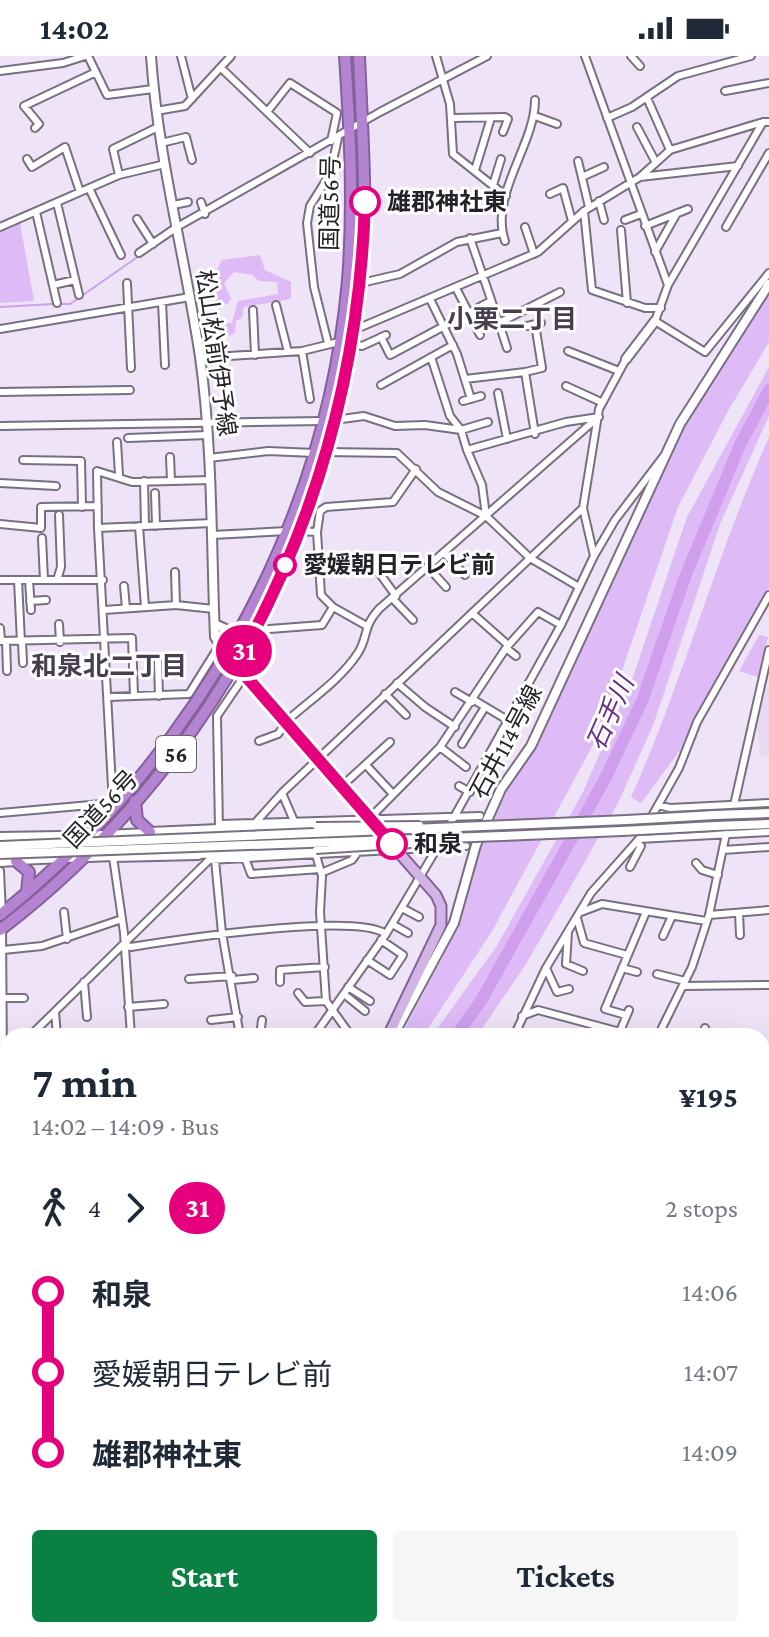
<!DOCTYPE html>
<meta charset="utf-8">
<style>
body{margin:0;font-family:"Crimson Pro","Noto Sans JP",serif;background:#f6f6f7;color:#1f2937;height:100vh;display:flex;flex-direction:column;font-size:30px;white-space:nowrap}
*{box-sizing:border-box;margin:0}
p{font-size:26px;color:#747a83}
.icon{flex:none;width:44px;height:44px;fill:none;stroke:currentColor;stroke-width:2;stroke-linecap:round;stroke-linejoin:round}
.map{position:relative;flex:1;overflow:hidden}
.details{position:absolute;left:0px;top:972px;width:770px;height:610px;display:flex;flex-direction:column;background:#fff;border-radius:24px 24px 0 0;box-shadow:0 8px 32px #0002}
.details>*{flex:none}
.badge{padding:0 16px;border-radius:26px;font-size:28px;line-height:52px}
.map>.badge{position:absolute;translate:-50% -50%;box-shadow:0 0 0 4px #fff}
.legs{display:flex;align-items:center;gap:12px;height:88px;padding:0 32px;font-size:26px}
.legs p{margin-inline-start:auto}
.headline{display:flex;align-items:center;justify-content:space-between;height:136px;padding:0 32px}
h1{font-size:44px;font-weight:700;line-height:60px}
.primary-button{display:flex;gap:16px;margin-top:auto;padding:16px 32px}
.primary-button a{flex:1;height:92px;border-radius:8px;background:#0b8043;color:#fff;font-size:32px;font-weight:700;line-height:92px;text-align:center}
.primary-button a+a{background:#f6f6f7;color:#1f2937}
ul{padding:0 32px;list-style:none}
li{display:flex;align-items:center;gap:28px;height:80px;font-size:30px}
li i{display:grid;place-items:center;width:12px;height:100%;margin:0 10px;background:currentColor}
li i::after{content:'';width:20px;height:20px;margin:-10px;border:6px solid;border-radius:50%;background:#fff}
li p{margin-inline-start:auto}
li:first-child i{background:linear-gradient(#0000 50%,currentColor 0)}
li:last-child i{background:linear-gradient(currentColor 50%,#0000 0)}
.status{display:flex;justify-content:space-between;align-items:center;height:56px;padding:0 40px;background:#fff;direction:ltr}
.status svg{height:22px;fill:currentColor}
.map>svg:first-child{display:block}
.built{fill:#e9d9f5}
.green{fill:#debaf7}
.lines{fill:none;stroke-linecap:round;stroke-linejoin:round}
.stream{stroke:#cf9fee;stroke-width:2}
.river{stroke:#cf9fee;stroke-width:12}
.street-casing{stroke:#796f81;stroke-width:10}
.secondary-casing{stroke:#796f81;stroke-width:12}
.primary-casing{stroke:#826298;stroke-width:13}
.highway-casing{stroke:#826298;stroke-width:14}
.street{stroke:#fff;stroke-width:6}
.secondary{stroke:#fff;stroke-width:8}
.primary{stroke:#d2b5e5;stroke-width:9}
.highway{stroke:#b484d3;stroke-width:10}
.street-bridge-casing{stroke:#796f81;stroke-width:10;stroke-linecap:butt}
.secondary-bridge-casing{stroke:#796f81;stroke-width:12;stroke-linecap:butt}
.street-bridge{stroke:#fff;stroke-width:6}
.secondary-bridge{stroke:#fff;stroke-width:8}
.line-1-casing{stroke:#fff;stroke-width:18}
.line-1{stroke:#e6007e;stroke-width:12}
.stop-1-dot{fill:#fff;stroke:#e6007e;stroke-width:4}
.labels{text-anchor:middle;stroke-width:6;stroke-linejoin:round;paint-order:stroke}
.shield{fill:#fff;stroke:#67646a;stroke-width:2}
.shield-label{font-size:22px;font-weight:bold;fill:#26222a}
.stop-label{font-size:24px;font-weight:bold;fill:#26222a;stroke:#fff;text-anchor:start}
.street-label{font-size:24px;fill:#26222a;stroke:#fff}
.neighbourhood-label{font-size:26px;font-weight:bold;fill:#483e4f;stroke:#fff}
.water-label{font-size:26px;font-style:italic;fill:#692e8a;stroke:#fff}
</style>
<div class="status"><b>14:02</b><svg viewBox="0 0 49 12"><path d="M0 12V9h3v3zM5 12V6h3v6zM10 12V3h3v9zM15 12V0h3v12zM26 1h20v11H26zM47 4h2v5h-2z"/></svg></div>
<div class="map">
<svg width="769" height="1581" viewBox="0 0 769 1581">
<rect width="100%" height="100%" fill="#efe3f7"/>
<path class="built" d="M769,625v75l-9,1 -3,-35z"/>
<path class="green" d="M358,88c2,60 -1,117 -9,176l7,-72z
M20,167l14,78 -34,2v-73z
M260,199l5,15 26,12v17l-47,8 -2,11 -6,3 -1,12 -6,3 -9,-6h-9l-1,-5 22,-2 6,-22 40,-7 -1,-12 -18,-1 -7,-6 -18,-3 -10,11 7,15 -3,6 -24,-5 -2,-19 10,-1 10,-19z
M769,235v51l-42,71 -49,94 -64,187 -20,49 -103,190 -68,103h-22l59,-112 21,-75 18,-42 21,-43 22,-32 138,-301z
M769,311v49l-49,108 -66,199 -35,78 -49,87 -46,79 -47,69h-45l66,-92 85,-152 50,-115 54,-160z
M769,381v151l-74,128 -14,33 -40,54 -10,-6c53,-117 85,-242 138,-360z
M759,579l9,2 -10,40 -19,-6z
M8,1317v34l-8,6v-34z
M8,1365v44l-8,5v-44z"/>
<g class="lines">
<path class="stream" d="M60,248h10l69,-48
M0,251l53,-3"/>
<path class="river" d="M456,980l26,-37 123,-220 37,-78 43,-124 55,-132 29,-55
M0,1386l8,-5"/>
<defs>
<path id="street" d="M88,0l19,39 46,-6
M181,0l11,43
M436,0l14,48 3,50 53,42
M585,0l83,229 -13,36 50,31 64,-79
M631,0l9,10
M221,12l89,85
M0,15l63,-8 22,-7
M725,35l44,-8
M647,42l23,52
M156,55l29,-5 46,-50
M267,56l23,-29 47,30 -6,28
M535,60l22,8
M452,62l53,-1 3,2 -5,13
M607,62l25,-11 46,-31 73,-20
M637,71l18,34
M35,72l4,-4 -15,-18 72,-34
M161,87l25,-6 6,23
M27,103l5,8 33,-20 15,45
M578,105l11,46
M475,114l15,-49
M119,119l-6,-26 45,-22
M582,121l22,-10
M640,121l30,-27 93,-28
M493,129l8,-26
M89,132l32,67
M550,138l13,-6 9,33
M599,145l5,19
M201,146l4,12
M57,147l22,92
M173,149l15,-3
M584,155l8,79 53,18h16
M36,156l21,91
M137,163l16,25
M625,164l16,-6
M645,170l43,-17
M0,171l119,-52 46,-11
M525,171l9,27
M726,171l43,-74
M621,174l6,73
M470,182l29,85 61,-31
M505,185c-16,-46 30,-96 30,-141
M655,196l22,-39
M139,197l38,-26 203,-115 107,-56
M127,227l4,85
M361,227l39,-9 57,-32 45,-9
M53,229l22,-5
M668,229l95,-163h6
M456,232l24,47
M430,243l27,55 14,45
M162,246l3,63
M276,249l12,47
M253,254l2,45
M499,267l8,25
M535,268l7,44 -17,4 10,62
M527,270l14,-3
M0,273l190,-32
M354,274l184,-78 46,-41 56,-34 98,-11
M381,281l9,18 101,-54
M340,285l22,5 24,-11
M328,287l-14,-56 -7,-64 3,-17 20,-32 8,-36
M302,295l8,48
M568,295l51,20
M431,301l19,59 11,14 27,-8
M200,302l102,-7 37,-9
M465,323l60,-7
M381,329l72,-40
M566,330l35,16
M0,336l130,-2
M498,337l9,46
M463,345l18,-5
M334,364l30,-4 31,10 30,-1 36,5 6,20 99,-28 33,-5
M0,370l323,-5
M128,382l80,-3
M117,386l2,33
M467,394l15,35 4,31
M325,396l72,1 41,39 48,24 44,42 49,29
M170,401l1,23
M209,402l59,-7 46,2
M23,404l58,1 1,46
M144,425l1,45
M0,427l56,3
M155,437l1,33
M0,468l41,4v-21l57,-1
M139,470l6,81
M98,472l-1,-57 35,11 79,-2
M298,475l19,1 3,-21 6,-4 67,-5 23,-33
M317,476l4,63 12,12 32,18
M212,479l75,-4
M42,482l2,42
M445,498l20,21
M594,500l21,-36 48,-63
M428,511l18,20
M175,516l1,33
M380,518l16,22
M0,524h103
M18,524l3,62
M29,524l2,30
M57,524l4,-13 -2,-52
M124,530l2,22
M393,543l20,21
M30,545l16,-1
M104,554l72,-5 38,4
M472,557l36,32
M59,568l1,18
M0,572l1,13
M256,574l66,-5 11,-18
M0,585l132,-3 2,58
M6,585l1,30
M22,586l1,21
M506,592l10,8
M158,606l1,34
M245,619l-28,41 2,113 97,-3
M397,627l28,24 30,20
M455,636l17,10
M385,638l21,21
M108,641l81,-3 30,-48
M474,644l35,21
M259,685l19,-7 12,-16c23,-20 51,-39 68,-65 11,-18 4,-25 21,-44l217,-190
M462,688l23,-37
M440,691l26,20
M366,709l26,28
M343,729l47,-43
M459,730l11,6
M282,737l12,28
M113,749l-15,-277 114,-5
M658,749l12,3 99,-5
M734,749l35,-155
M0,757l102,-9 13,-4
M370,762l70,-71 66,-99 32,-36 23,13
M256,766l26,-29 301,-285
M220,768l260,-8
M448,772l113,-203 33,-69 -11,-48 16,-99 27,-50
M60,780l88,-4
M639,783l130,-7
M723,794l46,-3
M198,799l118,-5
M316,799l6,21 -2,36 6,89 25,35
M245,802l6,16 69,-5
M215,804l7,73 18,103
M17,805l96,-4 11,76 7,103
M696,807l6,7 16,5
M630,811l11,-21 -4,-4
M0,815l2,44
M321,817l31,-13 5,-7
M402,852l17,9
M64,856l3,27
M581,856l21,-8 104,17
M739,857l1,22
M709,859l60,-5
M577,862l7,25 43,12
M392,868l16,9
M2,870l1,138 4,42 -5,119 6,37
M568,876l-2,32 17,7
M663,880l9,-20
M124,889l7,2c44,-7 224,-35 255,-13
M3,894l39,-4 80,-27
M367,904l23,15 13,-20 -22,-15
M546,912l11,24 12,-3
M622,912l15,4
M657,918l28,7
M189,923l43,-3
M233,924l21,-2
M84,926l3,35
M280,926v-12l45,-3
M683,930l86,-1
M348,931l22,14
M298,937l7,9 21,-1
M344,938l21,17
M3,942h21
M128,951l36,-3
M55,956l2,24
M626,959l-21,-6 41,-97
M522,960l16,-6 82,22
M211,964l27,-3
M705,972v8
M30,980l179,-176 257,-14
M260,980l2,-16
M314,980l72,-102 57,-96
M514,980l32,-68 45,-75 48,-54 40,-71 18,-46 72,-127
M618,980l11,-26
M658,980l34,-69 17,-52 17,-81
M762,1024l7,-2
M762,1060l7,-3
M762,1110l7,-2
M762,1169l7,-1
M762,1199h7
M0,1223l8,-1
M768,1238h1
M762,1278h7
M0,1289l8,-4
M0,1308l8,-6
M762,1320h7
M762,1346h2
M762,1353h1
M762,1392h7
M0,1497l8,-4
M762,1501h7
M0,1545l8,-1
M766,1559l1,22
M35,1574l1,7
M102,1574l1,7
M197,1574v7
M215,1574v7
M231,1574v7
M249,1574v7
M271,1574v7
M301,1574v7
M329,1574v7
M347,1574l1,7
M384,1574l1,7
M728,1574v7
M426,1581l107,-7"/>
<path id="secondary" d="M151,0c7,102 34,200 49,301 13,93 11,186 15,280l11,18
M626,303l29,-38
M215,568l15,7 13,-6
M715,759l54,-2
M507,769l120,-5
M715,770l54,-2
M150,776l69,-3
M502,780l120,-5
M0,781l60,-1
M113,801l85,-2
M0,806l16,-1
M393,980l61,-113 22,-78 25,-56 30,-43 149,-322 89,-140
M0,1317l8,-6"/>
<path id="primary" d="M226,599l210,240 5,11v19l-53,111
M611,1574v7"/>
<path id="highway" d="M135,745l2,19 13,12
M16,805l13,11 -2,20
M0,859c194,-156 326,-386 348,-635 6,-76 2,-149 -3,-224
M0,874c204,-155 336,-396 361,-650 7,-74 1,-149 -2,-224"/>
</defs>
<use href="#street" class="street-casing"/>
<use href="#secondary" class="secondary-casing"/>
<use href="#primary" class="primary-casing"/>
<use href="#highway" class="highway-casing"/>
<use href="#street" class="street"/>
<use href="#secondary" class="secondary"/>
<use href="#primary" class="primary"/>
<use href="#highway" class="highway"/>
<defs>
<path id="street-bridge" d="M316,770l104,-1
M316,794l127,-8"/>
<path id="secondary-bridge" d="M627,764l88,-5
M622,775l93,-5
M0,790l507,-21
M0,798l502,-18"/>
</defs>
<use href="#street-bridge" class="street-bridge-casing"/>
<use href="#secondary-bridge" class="secondary-bridge-casing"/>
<use href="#street-bridge" class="street-bridge"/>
<use href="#secondary-bridge" class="secondary-bridge"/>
</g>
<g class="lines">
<defs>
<path id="line-1" d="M365,146c-5,163 -48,320 -129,463l156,179"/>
</defs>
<use href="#line-1" class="line-1-casing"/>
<use href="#line-1" class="line-1"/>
</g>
<g class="stop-1-dot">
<circle cx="365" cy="146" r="14"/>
<circle cx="285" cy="509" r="10"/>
<circle cx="392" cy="788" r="14"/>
</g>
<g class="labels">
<rect class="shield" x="156" y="680" width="40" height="36" rx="6"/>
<g class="shield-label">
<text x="176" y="706">56</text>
</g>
<g class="stop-label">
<text x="387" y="154">雄郡神社東</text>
<text x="303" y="517">愛媛朝日テレビ前</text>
<text x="414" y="796">和泉</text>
</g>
<g class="street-label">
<text transform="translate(330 147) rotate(-89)" y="8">国道56号</text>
<text transform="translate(216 297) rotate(82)" y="8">松山松前伊予線</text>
<text transform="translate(506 686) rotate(-62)" y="8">石井114号線</text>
<text transform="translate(101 753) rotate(-47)" y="8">国道56号</text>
</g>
<g class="neighbourhood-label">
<text x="512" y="272">小栗二丁目</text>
<text x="109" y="619">和泉北二丁目</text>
</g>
<g class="water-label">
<text transform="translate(610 657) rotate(-66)" y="9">石手川</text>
</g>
</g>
</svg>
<b class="badge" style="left:244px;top:595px;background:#e6007e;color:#fff">31</b>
<section class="details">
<div class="headline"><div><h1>7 min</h1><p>14:02 – 14:09 · Bus</p></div><b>¥195</b></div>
<div class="legs"><svg class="icon" aria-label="walk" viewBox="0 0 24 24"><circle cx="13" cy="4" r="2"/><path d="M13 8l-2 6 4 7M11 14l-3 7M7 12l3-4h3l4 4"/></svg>4<svg class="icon" aria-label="forward" viewBox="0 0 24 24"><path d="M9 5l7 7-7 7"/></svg><b class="badge" style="background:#e6007e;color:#fff">31</b><p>2 stops</p></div>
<ul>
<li><i style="color:#e6007e"></i><b>和泉</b><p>14:06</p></li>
<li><i style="color:#e6007e"></i><span>愛媛朝日テレビ前</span><p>14:07</p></li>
<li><i style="color:#e6007e"></i><b>雄郡神社東</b><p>14:09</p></li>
</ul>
<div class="primary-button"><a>Start</a><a>Tickets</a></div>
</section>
</div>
